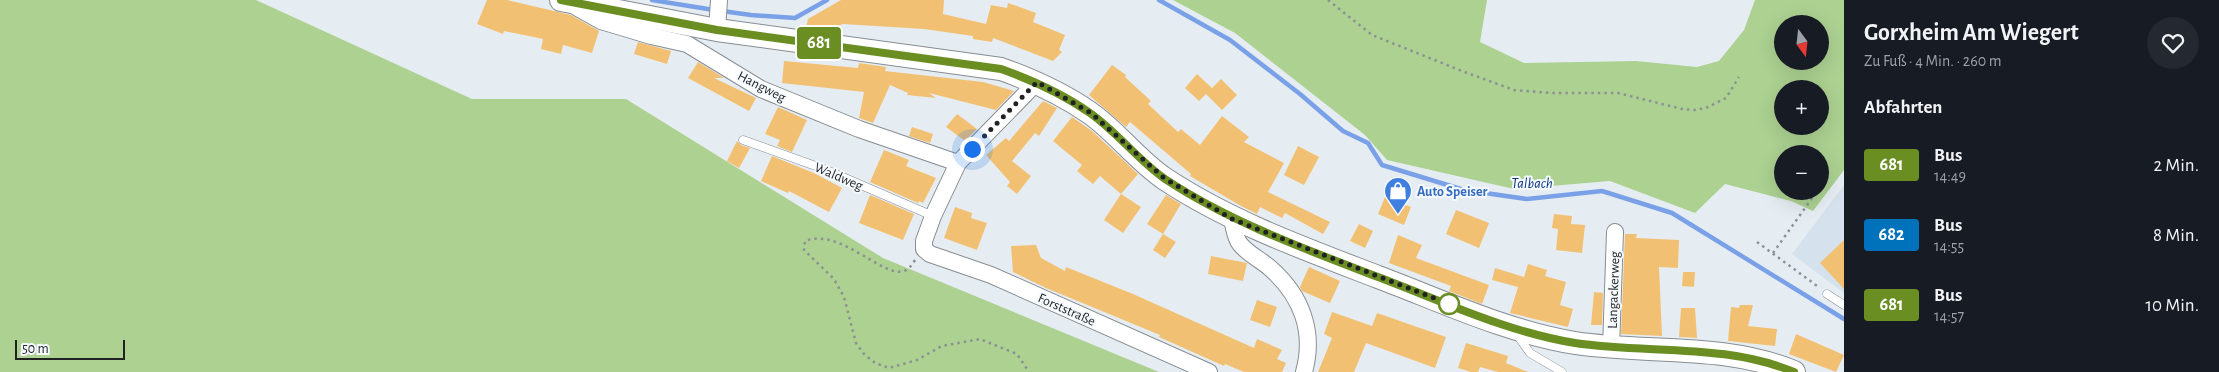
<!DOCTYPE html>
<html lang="de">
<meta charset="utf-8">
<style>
body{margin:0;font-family:"Alegreya Sans",sans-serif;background:#242831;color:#f1f3f6;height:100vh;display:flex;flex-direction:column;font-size:19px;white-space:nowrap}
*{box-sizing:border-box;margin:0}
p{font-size:16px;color:#9ea1a6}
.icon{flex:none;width:28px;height:28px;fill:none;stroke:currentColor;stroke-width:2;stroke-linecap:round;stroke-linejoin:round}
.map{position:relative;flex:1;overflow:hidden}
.details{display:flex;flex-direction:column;background:#171b24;width:375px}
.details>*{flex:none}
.badge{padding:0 10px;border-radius:4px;font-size:18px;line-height:32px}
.needle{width:32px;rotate:165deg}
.controls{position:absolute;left:1774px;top:15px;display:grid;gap:10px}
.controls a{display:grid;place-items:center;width:55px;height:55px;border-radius:50%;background:#171b24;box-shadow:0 5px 20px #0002;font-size:25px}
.scale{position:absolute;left:15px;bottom:12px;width:110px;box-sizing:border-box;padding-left:5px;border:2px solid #1f2123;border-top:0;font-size:14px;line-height:18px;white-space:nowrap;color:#1f2123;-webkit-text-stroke:4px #f5fafe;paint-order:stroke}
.you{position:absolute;width:25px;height:25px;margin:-12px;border:4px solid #fff;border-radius:50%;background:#1a73e8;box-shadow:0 0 0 8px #1a73e833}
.map>.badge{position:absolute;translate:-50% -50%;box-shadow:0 0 0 2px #fff}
h2{padding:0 20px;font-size:19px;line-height:45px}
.round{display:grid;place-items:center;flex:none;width:52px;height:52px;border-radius:26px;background:#242831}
.overview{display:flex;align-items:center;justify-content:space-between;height:85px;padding:0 20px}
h1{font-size:24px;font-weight:600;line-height:38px}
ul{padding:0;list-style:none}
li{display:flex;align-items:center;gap:15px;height:70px;padding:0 20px}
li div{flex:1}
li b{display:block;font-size:19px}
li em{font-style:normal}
li .badge{min-width:55px;font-weight:700;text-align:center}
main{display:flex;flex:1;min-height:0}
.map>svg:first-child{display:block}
.built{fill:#d5e1ec}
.green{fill:#acd191;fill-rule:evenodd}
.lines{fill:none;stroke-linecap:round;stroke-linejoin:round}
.stream{stroke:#7aa1e8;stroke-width:4.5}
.building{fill:#f2c072}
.lane-casing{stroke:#878d92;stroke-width:9}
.street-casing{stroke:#878d92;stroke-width:18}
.secondary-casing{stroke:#878d92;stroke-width:24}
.path{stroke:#8c9194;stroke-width:2.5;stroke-dasharray:2.5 4;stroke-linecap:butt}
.lane{stroke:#fff;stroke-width:8}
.street{stroke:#fff;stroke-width:16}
.secondary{stroke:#fff;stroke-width:22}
.line-casing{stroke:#fff;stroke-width:11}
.line{stroke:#6b8e23;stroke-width:8}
.walk{stroke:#1f2123;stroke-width:5;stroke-dasharray:0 9}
.stop-dot{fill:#fff;stroke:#6b8e23;stroke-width:2.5}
.labels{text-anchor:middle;stroke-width:4;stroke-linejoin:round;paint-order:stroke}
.street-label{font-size:14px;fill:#1f2123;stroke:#f5fafe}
.shop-label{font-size:14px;font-weight:bold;fill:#366cbe;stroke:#f5fafe;text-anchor:start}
.water-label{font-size:15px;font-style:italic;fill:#083383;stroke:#f5fafe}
</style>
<main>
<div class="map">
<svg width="1844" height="372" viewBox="0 0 1844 372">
<rect width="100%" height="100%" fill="#e6edf2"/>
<path class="built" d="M1844,185v108l-52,-39z"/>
<path class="green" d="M0,0h256l216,99h154l257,159 276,114h-1159z
M1173,0h314l-7,42 44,21 112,-2 61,6 22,-6 25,-31 11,-30h89v170l-31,41 -22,-10 -66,-17 -30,29 -85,-32 -96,8 -127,-29 -22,-25 -130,-102zM1782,24h38v37h-38zM1782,89h38v37h-38zM1782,154h38v37h-38z"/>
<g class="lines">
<path class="stream" d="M652,0l62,10
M1159,0l71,40 70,54 43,37 25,12 14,22 82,25 63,9 75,-8 70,22 172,106
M722,11l29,4 44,3 32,-18"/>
</g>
<path class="building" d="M487,0h20l64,15 28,16 -7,22 -29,-8 -2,9 -20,-5 2,-10 -39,-8 -1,3 -26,-10z
M841,0h103l-1,14 43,10 5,-19 16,3 1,-5 28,10 -3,9 32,13 -6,15 3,2 -9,9 -60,-23 -1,4 -19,-3v-3l-49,-7 -81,-5 -17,7 -1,-2 -19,-1 2,-9z
M638,42l33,9 -4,13 -33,-10z
M784,61l74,7 1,-5 27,4 -1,4 98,11 31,9 -18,19 -67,-17 7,5 -29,-3 1,-2 -18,-8 -17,38 -14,-5 5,-26 -82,-9z
M698,62l26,16h-10l42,20 -7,13 -61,-33z
M1112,65l14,10 -1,2 26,24 -3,3 30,28 3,-3 19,16 22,-29 27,21 -5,5 40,21 -16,29 62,30 -7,12 -38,-21 -3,5 -22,-11 -3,7 -16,-8 -51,-30 1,-2 -61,-52 -4,5 -37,-32z
M1197,74l15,14 9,-9 16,16 -15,15 -16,-16 -7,7 -14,-13z
M1043,101l14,7 -18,28 -4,-3 -23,28 19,15 -14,18 -10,-8 3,-4 -24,-27 20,-17 3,3z
M778,107l29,13 -15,32 -15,-6 3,-6 -15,-6z
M957,114l20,15 -12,12 -19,-14z
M1072,117l20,14 46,43 -17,20 -21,-18 -7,8 -16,-13 5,-6 -29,-24z
M912,127l21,7 -3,9 -21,-7z
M737,141l4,4 9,3 -11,20 -12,-7z
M1298,146l21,11 -15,28 -20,-10z
M884,150l25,10 -3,6 30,12 -13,25 -4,-2 -1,2 -48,-21z
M772,156l44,18 26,14 -13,24 -40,-21 -1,2 -27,-12z
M1121,194l20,13 -18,26 -19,-13z
M870,195l44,19 -11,26 -44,-17z
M1166,195l15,9 -18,30 -16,-10z
M1385,197l26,10 -7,18 -26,-11z
M955,207l17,6 -1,5 16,5 -10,27 -33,-12z
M1456,210l33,13 -10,25 -33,-14z
M1554,214l18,2 -1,8 14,1 -3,28 -26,-3 2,-21 -6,-1z
M1359,224l14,7 -8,17 -15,-7z
M1163,234l13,8 -11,16 -12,-8z
M1625,234h12l-1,4 43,2 -1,28 -19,-1 3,69 -41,-2z
M1398,235l24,10 -6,13 73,27 -7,19 -33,-13 2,-5 -62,-23z
M1844,240v49l-24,-26z
M1036,245l5,13 24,13 1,-4 67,27 121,54 3,-9 25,11 -5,9 9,4 -4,9h-38l-19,-8 -1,2 -65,-29 1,-2 -114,-47 -33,-16 -2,-26z
M1211,256l36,7 -4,18 -35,-7z
M1528,264l19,6 -2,6 21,6 -6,23 13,4 -5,18 -58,-14 8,-26 -26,-7 3,-12 29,9z
M1309,267l31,14 -10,22 -28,-12 -2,-4z
M1683,272h12l-1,15 -12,-1z
M1594,292l9,1 -1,32h-11z
M1257,300l20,7 -7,20 -20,-7z
M1740,305h13l-5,21 29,3 -2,17 -47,-5 3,-34 8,1z
M1681,308h14l2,30 -18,-1z
M1332,312l40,14 5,-13 69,24 -11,31 -69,-25 -12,29h-36l14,-34 -8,-4z
M1796,334l48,21 -8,17 -47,-18z
M1466,343l42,13 -2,7 22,9h-30l-18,-5 -2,5h-7l-13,-4z"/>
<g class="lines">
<defs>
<path id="lane" d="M743,140l81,29 109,47
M1827,294l17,11
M1518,336l12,17 32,19"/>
<path id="street" d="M576,7l25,14 50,15 36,8 74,45 98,40 99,34
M717,30l2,-30
M1037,82l-79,81 -25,53 -9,25v8l6,5 61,21 218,97
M1232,219c2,8 3,19 8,25 8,10 21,16 30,24 32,28 45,64 34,104
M1611,348l4,-116"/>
<path id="secondary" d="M561,0l156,30 284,39c31,11 62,25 89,44 27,19 48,48 75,66 65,43 140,70 213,98 64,24 129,55 197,66 73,11 149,0 219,29"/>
</defs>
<use href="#lane" class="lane-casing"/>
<use href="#street" class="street-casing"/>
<use href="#secondary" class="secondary-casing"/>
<path class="path" d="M1328,0l44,35 90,36 52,19 38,3h66l64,16 12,1 12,-2 20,-10 13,-21
M1757,242l63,46
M1773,253l42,-59
M915,260c-3,5 -6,9 -11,11 -20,8 -64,-44 -99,-30l-1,9 30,29 10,18 12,46 8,11 11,9 14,5 28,-8 25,-14 38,-7 37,15 12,18"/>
<use href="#lane" class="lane"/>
<use href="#street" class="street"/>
<use href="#secondary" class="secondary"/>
</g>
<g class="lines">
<defs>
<path id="line" d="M561,0l156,30 284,39c31,11 62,25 89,44 27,19 48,47 75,66 65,43 140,70 213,98 64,24 129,55 197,66 73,11 149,0 219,29"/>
</defs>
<use href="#line" class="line-casing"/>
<use href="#line" class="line"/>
<path class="walk" d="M972,149l65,-67 54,31 73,65 68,41 217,85"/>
</g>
<defs>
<symbol id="shop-pin" viewBox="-11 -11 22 30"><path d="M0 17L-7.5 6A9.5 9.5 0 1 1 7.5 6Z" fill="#3f7fe0" stroke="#f5fafe"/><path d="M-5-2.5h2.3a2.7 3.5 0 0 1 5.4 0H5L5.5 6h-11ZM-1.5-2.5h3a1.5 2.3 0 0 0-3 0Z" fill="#fff"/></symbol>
</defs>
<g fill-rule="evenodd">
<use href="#shop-pin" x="1382" y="175" width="32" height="43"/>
</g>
<circle class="stop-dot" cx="1449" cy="304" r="10"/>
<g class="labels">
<g class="street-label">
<text transform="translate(762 86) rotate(27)" y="5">Hangweg</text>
<text transform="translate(839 176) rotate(23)" y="5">Waldweg</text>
<text transform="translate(1613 290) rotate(-88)" y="5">Langackerweg</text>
<text transform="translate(1067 309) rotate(24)" y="5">Forststraße</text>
</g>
<g class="shop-label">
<text x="1417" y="196">Auto Speiser</text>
</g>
<g class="water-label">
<text x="1532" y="188">Talbach</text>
</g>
</g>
</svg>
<div class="controls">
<a><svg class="needle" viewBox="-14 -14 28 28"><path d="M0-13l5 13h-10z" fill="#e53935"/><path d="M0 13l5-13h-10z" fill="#9ea1a6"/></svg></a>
<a>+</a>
<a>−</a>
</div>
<div class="scale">50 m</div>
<div class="you" style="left:972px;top:149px"></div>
<b class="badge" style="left:819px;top:43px;background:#6b8e23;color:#fff">681</b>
</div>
<section class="details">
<div class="overview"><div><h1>Gorxheim Am Wiegert</h1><p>Zu Fuß · 4 Min. · 260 m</p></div><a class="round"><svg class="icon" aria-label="heart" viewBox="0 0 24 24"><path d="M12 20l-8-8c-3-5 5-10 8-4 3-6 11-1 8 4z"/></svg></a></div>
<h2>Abfahrten</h2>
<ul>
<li><span class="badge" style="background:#6b8e23;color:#fff">681</span><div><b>Bus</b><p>14:49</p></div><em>2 Min.</em></li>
<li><span class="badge" style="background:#0072bc;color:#fff">682</span><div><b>Bus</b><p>14:55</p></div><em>8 Min.</em></li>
<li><span class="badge" style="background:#6b8e23;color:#fff">681</span><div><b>Bus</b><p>14:57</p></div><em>10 Min.</em></li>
</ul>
</section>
</main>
